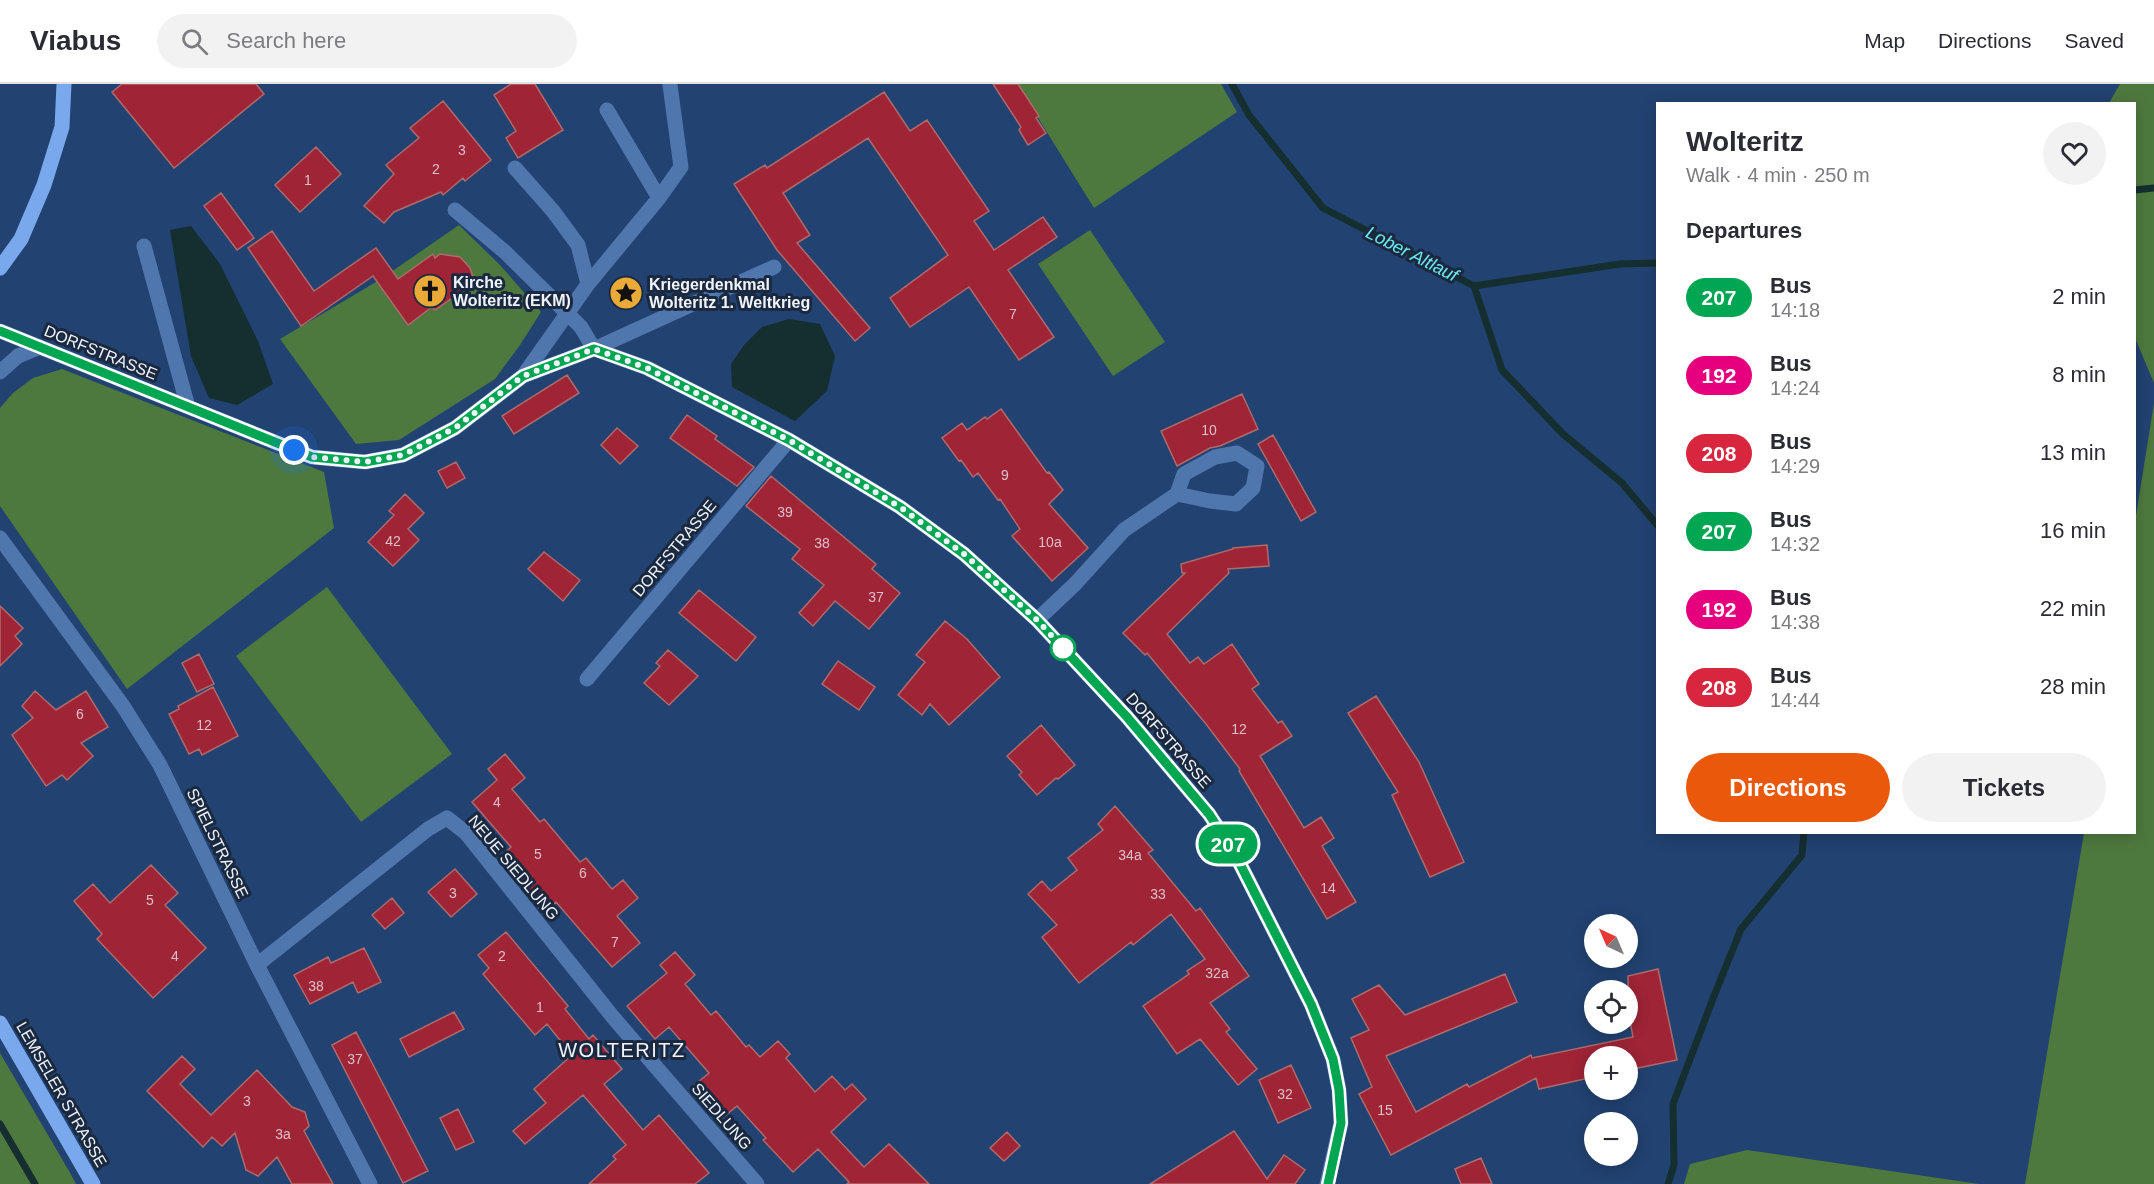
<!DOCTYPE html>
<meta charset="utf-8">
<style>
body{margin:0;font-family:Helvetica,sans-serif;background:#f2f2f3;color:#2b2b33;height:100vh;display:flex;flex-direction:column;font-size:22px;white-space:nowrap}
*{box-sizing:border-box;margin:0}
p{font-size:20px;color:#7c7c81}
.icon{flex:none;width:33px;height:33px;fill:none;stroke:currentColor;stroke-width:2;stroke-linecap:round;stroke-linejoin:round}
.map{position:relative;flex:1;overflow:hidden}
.sheet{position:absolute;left:1656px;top:18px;width:480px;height:732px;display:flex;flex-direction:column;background:#fff;border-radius:0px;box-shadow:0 3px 15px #0003}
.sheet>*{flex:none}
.badge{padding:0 12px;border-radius:20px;font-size:21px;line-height:39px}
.needle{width:39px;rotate:316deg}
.tools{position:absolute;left:1584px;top:830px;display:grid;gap:12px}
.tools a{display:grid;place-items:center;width:54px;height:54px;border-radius:50%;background:#fff;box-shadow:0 3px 15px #0003;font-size:30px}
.you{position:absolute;width:30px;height:30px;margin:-15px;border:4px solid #fff;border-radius:50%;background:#1a73e8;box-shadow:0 0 0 9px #1a73e833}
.map>.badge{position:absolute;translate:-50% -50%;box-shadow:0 0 0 3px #fff}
h2{padding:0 30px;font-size:22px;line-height:54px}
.round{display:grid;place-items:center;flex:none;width:63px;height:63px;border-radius:32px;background:#f2f2f3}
.head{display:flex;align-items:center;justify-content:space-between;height:102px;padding:0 30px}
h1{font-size:28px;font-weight:700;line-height:45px}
.cta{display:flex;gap:12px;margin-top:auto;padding:12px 30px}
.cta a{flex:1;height:69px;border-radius:36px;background:#ea580c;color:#fff;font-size:24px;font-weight:700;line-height:69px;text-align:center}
.cta a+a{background:#f2f2f3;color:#2b2b33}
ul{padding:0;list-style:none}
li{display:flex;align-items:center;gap:18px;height:78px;padding:0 30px}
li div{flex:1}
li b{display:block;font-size:22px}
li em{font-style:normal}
li .badge{min-width:66px;font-weight:700;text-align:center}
header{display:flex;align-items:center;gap:36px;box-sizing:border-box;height:84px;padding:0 30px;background:#fff;border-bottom:2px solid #e1e1e2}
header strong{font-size:28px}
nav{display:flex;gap:33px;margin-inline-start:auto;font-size:21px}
.search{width:420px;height:54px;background:#f2f2f3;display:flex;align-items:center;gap:15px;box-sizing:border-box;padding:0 21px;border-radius:33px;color:#7c7c81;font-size:22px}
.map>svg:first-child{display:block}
.green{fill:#4e793e}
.water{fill:#152e2f}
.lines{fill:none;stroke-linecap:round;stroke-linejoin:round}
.stream{stroke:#152e2f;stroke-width:7}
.building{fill:#9e2436;stroke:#af6a6c;stroke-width:1.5}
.minor{stroke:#5076ae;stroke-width:15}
.major{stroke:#7aa8ec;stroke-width:15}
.line-casing{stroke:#fff;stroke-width:14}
.line{stroke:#00a651;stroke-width:9}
.walk{stroke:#f0f4fa;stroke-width:6;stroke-dasharray:0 10.8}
.stop-dot{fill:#fff;stroke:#00a651;stroke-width:3}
.labels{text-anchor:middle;stroke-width:6;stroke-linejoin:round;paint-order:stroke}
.number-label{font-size:14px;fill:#dcc0c9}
.poi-label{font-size:16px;font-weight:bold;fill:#f0f4fa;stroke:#1a293f;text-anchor:start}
.street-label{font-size:16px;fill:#f0f4fa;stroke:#1a293f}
.water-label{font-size:18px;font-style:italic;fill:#6ae9ec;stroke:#1a293f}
.quarter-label{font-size:20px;letter-spacing:1.5px;fill:#f0f4fa;stroke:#1a293f}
</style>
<header>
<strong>Viabus</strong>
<div class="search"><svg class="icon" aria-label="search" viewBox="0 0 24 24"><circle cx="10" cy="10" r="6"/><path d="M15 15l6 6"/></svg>Search here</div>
<nav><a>Map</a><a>Directions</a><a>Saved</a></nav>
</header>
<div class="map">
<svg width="2154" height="1100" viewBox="0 0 2154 1100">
<rect width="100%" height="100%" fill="#224271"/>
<path class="green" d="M1017,0h204l16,28 -143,96z
M2120,0h34v299l-19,-45 -1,-234 -25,-1z
M459,141l41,40 41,47 -21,33 -25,34 -96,61 -43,4 -76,-105 101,-60z
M1090,146l75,112 -52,34 -75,-112z
M62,285l262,103 10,56 -207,161 -127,-183v-98l13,-15 20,-15z
M2154,319v781h-129l59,-351 50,-1 1,-310z
M327,503l125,167 -91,68 -125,-166z
M0,969l69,118 7,13h-76z
M1747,1066l232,34h-295l6,-20z"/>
<path class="water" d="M191,142l29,38 38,77 15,43 -36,21 -28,-7 -18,-42 -21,-126z
M789,235l31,5 15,32 -8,35 -32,30 -63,-34 -1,-23 13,-19 18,-18z"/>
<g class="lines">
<path class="stream" d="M1232,0l17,31 74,93 151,78 146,-22 38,-1
M2134,106l20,-2
M1474,202l28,84 61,64 59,49 36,43
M0,1040l35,60
M1668,1100l6,-19 -1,-61 41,-108 27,-67 61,-74 2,-23"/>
</g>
<path class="building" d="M122,0h134l8,10 -90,74 -62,-76z
M511,0h24l28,46 -45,28 -12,-20 10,-7 -22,-36z
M993,0h25l21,32 -3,2 10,15 -18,12 -9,-15 2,-3z
M884,8l26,39 17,-11 62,91 -15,10 20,29 49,-33 14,20 -49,33 46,67 -35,23 -50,-73 -59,40 -20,-29 58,-43 -80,-117 -85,55 27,42 -13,8 73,85 -15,13 -78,-91 -43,-66 31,-19 2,3z
M443,17l48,59 -26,21 -2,-3 -20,17 -2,-3 -47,20 -10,11 -20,-17 30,-32 -8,-9 33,-27 -9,-10z
M316,63l25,27 -41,38 -25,-27z
M221,109l33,45 -17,12 -33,-44z
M272,147l42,60 62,-43 22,31 35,-25 2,4 5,-4 20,3 10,11 3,9 -8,12 -30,21 -3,-3 -24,18 -35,-49 -72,50 -53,-78z
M567,291l12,18 -65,41 -12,-18z
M1242,310l16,35 -38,17 -10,2 -33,18 -16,-35z
M1001,325l46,64 2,-1 14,18 -14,14 39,44 -36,33 -40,-45 8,-7 -20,-30 -2,1 -20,-27 -5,4 -12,-17 -2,1 -17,-23 20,-15 5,7 18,-13 2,2z
M687,331l30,21 -2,3 39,28 -17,19 -67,-48z
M617,344l21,18 -18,18 -19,-19z
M1273,351l43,77 -15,9 -43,-77z
M456,378l9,16 -18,10 -9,-17z
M771,392l105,88 -4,5 28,24 -31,36 -34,-28 -22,25 -14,-13 25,-28 -32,-26 8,-10 -54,-43z
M405,410l19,19 -16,16 11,11 -26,26 -25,-24 26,-27 -5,-4z
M1267,461l2,21 -41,3 1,4 -62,61 23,29 8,-6 6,7 28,-20 27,40 -7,5 26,34 4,-2 10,15 -32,20 44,72 17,-11 13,21 -12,8 34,56 -29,17 -88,-148 1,-2 -34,-45 -59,-71 -2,2 -22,-22 62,-60h-3l-1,-9 52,-15v-1z
M544,468l36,28 -17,21 -35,-32z
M699,506l57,47 -20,24 -57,-48z
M0,522l23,22 -8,8 7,8 -22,22z
M945,537l22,18 33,38 -51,48 -19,-21 -8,11 -24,-20 27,-33 -9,-7z
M668,566l30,26 -29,29 -25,-22 16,-17 -4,-3z
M199,570l15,30 -17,8 -15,-29z
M838,577l37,26 -16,23 -37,-26z
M213,603l25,49 -36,19 -3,-6 -10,5 -20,-40 10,-5 -1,-3z
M35,607l21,19 30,-19 22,36 -27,16 12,13 -26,24 -5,-5 -16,11 -34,-51 21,-17 -11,-12z
M1376,612l43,66 45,100 -34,15 -38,-82 6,-3 -50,-79z
M1041,641l34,40 -17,14 -2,-1 -19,17 -18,-20 3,-3 -15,-16z
M505,670l20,24 -13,11 28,33 4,-3 36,43 6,-4 26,31 11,-9 15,18 -21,18 23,27 -28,24 -56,-65 -13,11 -44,-55 12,-11 -39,-45 25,-22 -9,-11z
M1115,722l38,44 -5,3 48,58 4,-3 49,68 -39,27 20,26 -4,3 31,37 -19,16 -38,-46 -23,15 -34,-48 46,-32 -2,-3 18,-12 -34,-45 -38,31 -2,-3 -52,41 -37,-46 15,-12 -29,-31 14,-13 9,10 26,-21 -9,-12 35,-28 -5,-6z
M151,781l27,28 -13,12 41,43 -53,50 -56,-59 5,-5 -28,-33 19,-17 17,19z
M455,785l22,25 -26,23 -23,-25z
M392,814l12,15 -19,16 -13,-14z
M506,848l62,74 -3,3 24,30 4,-4 29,34 -18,15 39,46 16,-15 50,58 -14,11h-106l27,-25 -3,-3 13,-11 -43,-50 -58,49 -12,-13 33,-28 -12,-14 38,-34 -25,-31 -12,11 -52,-61 6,-6 -11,-13z
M364,864l17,34 -23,11 -5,-11 -43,22 -16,-29 34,-18 3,6z
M675,868l20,23 -10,9 26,31 5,-4 30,36 3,-2 11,12 18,-16 12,13 -4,4 29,34 17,-16 13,14 7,-6 14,15 -35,33 33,35 25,-23 40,40h-82l2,-2 -31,-33 -25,23 -30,-32 3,-2 -29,-32 -16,13 -29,-32 17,-14 -40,-46 -14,12 -28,-33 40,-33 -7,-8z
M1658,885l19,91 -49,10v-14h-34v21l-55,12 -3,-11 -145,77 -32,-61 13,-7 -21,-49 18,-8 -17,-31 27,-14 26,30 100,-41 12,28 -131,54 30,56 51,-28 2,3 62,-32 1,3 101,-21 -5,-27v-34z
M454,928l10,17 -55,28 -9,-18z
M356,948l72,139 -25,12 -71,-138z
M182,972l13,13 -15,15 31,31 46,-45 35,37 13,5 4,14 -5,5 29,53h-41l-15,-27 -19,19 -12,-6 -11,-37 -13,13 -10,-9 -9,10 -56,-56z
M1291,981l20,43 -33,15 -19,-43z
M458,1025l16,33 -18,8 -16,-32z
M1234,1047l33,48 17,-24 21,15 -10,14h-145z
M1007,1048l13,14 -16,15 -14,-13z
M1481,1074l11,26h-31l-6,-15z"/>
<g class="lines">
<path class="minor" d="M515,84l38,43 25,34 10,39
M659,114l22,-31 -11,-82
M455,126l50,42 76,75 13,22 180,-82
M144,162l44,161
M0,247l312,126 53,5 38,-7 52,-27 68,-52 71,-27 53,19 142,72 111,67 64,47 73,66 90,97 82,97 25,38 77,152 22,55 6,31 2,33 -14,61
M0,288l18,-16 22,-9
M523,292l65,-92 71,-86 -52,-88
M0,454l123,168 37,59 97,200 113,219
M1037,536l38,-36 49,-54 53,-36 33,7 26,3 17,-16 4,-22 -20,-13 -22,4 -31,17 -7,20
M587,595l202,-239
M257,881l171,-136 19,-11 19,15 146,183 145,168"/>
<path class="major" d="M0,184l21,-29 23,-54 18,-58 2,-43
M0,939l93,161"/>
</g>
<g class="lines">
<defs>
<path id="line" d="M0,247l312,126 53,5 38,-7 52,-27 68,-52 71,-27 53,19 142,72 111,67 64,47 73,66 90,97 82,97 25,38 77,152 22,55 6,31 2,33 -13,61"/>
</defs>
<use href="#line" class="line-casing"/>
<use href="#line" class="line"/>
<path class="walk" d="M294,366l18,7 53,5 38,-7 52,-27 68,-52 71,-27 53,19 142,72 111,67 64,47 73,66 26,28"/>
</g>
<defs>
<symbol id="church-disc" viewBox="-11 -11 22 22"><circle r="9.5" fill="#e9aa38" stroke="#1a293f"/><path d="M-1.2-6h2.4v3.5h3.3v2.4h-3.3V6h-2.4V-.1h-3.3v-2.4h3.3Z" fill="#111"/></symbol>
<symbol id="sight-disc" viewBox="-11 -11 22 22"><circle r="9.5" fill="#e9aa38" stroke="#1a293f"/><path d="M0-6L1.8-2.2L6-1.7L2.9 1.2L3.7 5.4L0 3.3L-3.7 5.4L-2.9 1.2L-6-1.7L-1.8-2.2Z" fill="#111"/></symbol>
</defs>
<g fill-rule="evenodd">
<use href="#church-disc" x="411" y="188" width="38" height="38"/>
<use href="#sight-disc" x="607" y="190" width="38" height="38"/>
</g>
<circle class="stop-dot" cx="1063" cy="564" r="12"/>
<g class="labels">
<g class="number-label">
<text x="462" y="71">3</text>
<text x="436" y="90">2</text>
<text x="308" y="101">1</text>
<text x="1013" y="235">7</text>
<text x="1209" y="351">10</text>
<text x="1005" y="396">9</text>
<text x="785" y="433">39</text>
<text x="393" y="462">42</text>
<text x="1050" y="463">10a</text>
<text x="822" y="464">38</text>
<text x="876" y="518">37</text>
<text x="80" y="635">6</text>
<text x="204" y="646">12</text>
<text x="1239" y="650">12</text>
<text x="497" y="723">4</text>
<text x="538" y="775">5</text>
<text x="1130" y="776">34a</text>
<text x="583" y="794">6</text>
<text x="1328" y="809">14</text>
<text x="453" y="814">3</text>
<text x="1158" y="815">33</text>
<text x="150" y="821">5</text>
<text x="615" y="863">7</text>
<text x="175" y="877">4</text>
<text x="502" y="877">2</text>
<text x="1217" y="894">32a</text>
<text x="316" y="907">38</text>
<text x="540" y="928">1</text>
<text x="355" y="980">37</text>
<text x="1285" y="1015">32</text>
<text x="247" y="1022">3</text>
<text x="1385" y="1031">15</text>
<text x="283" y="1055">3a</text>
</g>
<g class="poi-label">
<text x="453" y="204">Kirche<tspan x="453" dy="18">Wolteritz (EKM)</tspan></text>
<text x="649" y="206">Kriegerdenkmal<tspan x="649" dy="18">Wolteritz 1. Weltkrieg</tspan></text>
</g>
<g class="street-label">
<text transform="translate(101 268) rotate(22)" y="6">DORFSTRASSE</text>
<text transform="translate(674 464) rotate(-50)" y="6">DORFSTRASSE</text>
<text transform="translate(1169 656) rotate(49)" y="6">DORFSTRASSE</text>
<text transform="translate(218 759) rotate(64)" y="6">SPIELSTRASSE</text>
<text transform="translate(514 783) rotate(50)" y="6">NEUE SIEDLUNG</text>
<text transform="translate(62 1010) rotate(60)" y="6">LEMSELER STRASSE</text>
<text transform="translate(722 1032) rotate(49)" y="6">SIEDLUNG</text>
</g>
<g class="water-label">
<text transform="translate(1412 170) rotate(27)" y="6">Lober Altlauf</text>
</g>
<g class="quarter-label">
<text x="622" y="973">WOLTERITZ</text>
</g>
</g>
</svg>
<div class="tools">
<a><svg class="needle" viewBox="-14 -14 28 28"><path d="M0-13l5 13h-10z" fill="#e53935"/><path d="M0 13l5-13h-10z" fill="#7c7c81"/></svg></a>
<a><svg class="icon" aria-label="locate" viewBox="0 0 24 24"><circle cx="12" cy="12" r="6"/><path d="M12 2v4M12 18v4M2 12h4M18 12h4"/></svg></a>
<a>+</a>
<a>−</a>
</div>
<div class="you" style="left:294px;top:366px"></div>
<b class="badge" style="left:1228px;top:760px;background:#00a651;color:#fff">207</b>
<section class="sheet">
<div class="head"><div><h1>Wolteritz</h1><p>Walk · 4 min · 250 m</p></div><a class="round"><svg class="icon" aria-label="heart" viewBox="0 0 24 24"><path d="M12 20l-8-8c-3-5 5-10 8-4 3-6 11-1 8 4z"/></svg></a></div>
<h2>Departures</h2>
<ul>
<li><span class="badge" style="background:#00a651;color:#fff">207</span><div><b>Bus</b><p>14:18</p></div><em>2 min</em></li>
<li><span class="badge" style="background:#e6007e;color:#fff">192</span><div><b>Bus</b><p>14:24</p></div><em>8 min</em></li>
<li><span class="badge" style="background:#d7263d;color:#fff">208</span><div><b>Bus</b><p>14:29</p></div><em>13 min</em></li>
<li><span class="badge" style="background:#00a651;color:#fff">207</span><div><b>Bus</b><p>14:32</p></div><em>16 min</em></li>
<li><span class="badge" style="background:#e6007e;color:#fff">192</span><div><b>Bus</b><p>14:38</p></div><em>22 min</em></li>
<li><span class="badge" style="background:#d7263d;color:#fff">208</span><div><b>Bus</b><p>14:44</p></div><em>28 min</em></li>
</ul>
<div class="cta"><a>Directions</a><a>Tickets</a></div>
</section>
</div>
